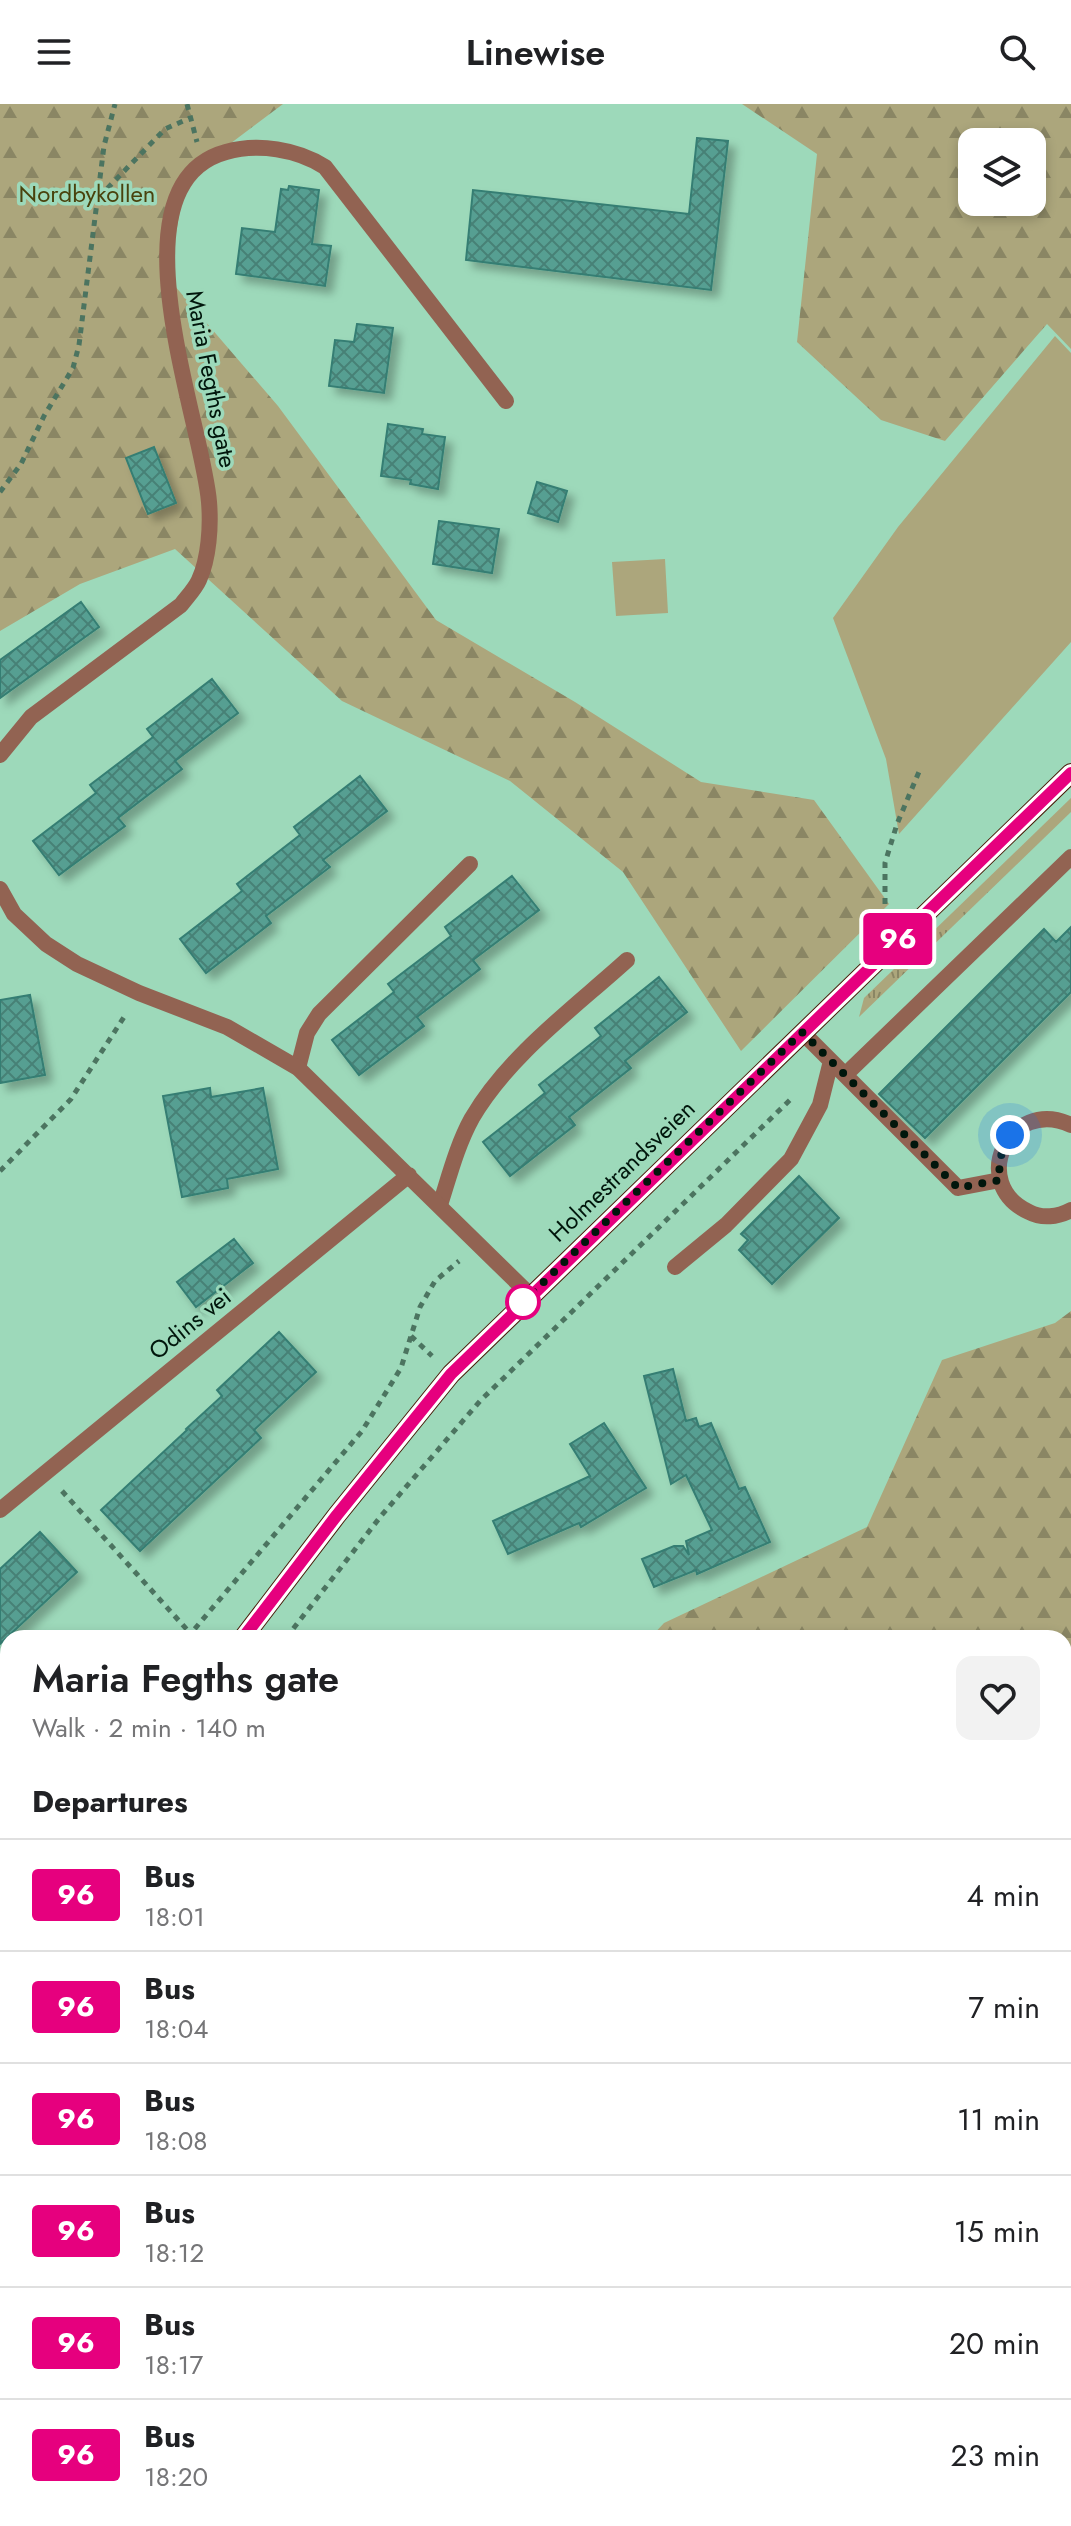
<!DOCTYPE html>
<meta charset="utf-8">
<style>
body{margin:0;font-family:Jost,sans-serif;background:#f2f2f2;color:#202124;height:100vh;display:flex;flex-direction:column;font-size:30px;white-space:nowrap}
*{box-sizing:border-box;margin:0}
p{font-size:26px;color:#757577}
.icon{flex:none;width:44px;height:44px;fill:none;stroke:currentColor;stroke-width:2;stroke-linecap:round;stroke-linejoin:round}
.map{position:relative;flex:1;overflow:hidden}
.details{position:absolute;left:0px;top:1526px;width:1072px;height:896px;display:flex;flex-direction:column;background:#fff;border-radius:24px 24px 0 0;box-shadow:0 4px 12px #0003}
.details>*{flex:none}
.badge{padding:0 16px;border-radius:6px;font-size:28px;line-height:52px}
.tools{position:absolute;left:958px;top:24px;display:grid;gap:16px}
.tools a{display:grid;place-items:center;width:88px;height:88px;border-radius:16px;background:#fff;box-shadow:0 4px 12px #0003;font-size:40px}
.you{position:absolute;width:40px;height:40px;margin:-20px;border:6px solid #fff;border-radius:50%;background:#1a73e8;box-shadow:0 0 0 12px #1a73e833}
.map>.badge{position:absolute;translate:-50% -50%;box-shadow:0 0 0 4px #fff}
h2{padding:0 32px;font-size:30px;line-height:72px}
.round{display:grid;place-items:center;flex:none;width:84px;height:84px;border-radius:16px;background:#f2f2f2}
.headline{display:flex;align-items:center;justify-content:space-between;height:136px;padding:0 32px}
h1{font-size:38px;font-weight:600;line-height:60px}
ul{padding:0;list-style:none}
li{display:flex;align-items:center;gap:24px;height:112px;padding:0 32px;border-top:2px solid #e0e0e0}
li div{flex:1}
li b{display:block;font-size:30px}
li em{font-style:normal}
li .badge{min-width:88px;font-weight:700;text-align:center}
header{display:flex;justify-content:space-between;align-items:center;height:104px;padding:0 32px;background:#fff;font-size:36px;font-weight:600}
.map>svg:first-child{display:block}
.grass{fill:url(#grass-tufts)}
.forest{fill:url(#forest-firs);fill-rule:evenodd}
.park{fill:#aca67c}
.building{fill:url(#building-cross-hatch);stroke:#357e73;stroke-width:2;filter:url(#shadow)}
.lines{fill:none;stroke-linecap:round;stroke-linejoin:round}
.path{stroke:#4c7460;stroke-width:5;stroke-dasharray:6 6;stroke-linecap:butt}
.service{stroke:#926352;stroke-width:16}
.minor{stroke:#926352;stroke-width:16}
.primary{stroke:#481b08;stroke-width:20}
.line-casing{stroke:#fff;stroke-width:18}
.line{stroke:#e6007e;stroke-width:12}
.walk{stroke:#01160c;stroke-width:8;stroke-dasharray:0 14.4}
.stop-dot{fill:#fff;stroke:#e6007e;stroke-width:4}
.labels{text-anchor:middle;stroke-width:7;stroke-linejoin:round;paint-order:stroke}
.park-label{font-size:24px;fill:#49420d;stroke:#9dd9ba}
.street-label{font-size:24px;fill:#01160c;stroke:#9dd9ba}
</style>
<header><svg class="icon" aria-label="menu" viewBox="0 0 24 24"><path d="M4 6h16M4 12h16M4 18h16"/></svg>Linewise<svg class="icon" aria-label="search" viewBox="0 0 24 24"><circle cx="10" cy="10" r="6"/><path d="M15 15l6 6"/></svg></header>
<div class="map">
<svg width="1071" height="2422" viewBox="0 0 1071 2422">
<defs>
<pattern id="grass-tufts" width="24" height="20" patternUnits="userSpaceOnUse" patternTransform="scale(2)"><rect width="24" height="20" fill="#aca67c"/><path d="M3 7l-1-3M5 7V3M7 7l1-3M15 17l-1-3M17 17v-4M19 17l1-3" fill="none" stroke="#8a8664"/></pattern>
<pattern id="forest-firs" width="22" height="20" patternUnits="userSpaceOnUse" patternTransform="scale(2)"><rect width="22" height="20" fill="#aca67c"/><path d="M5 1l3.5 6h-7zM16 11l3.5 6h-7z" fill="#8a8664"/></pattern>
<pattern id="building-cross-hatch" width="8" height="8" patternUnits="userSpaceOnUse" patternTransform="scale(2)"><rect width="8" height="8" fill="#579f92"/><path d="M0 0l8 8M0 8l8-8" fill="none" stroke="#468176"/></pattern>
<filter id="shadow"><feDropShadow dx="7" dy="7" stdDeviation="4" flood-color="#0004"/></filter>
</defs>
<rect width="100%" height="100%" fill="#9dd9ba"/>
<path class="grass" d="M1071,694v14l-212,205 5,-19z"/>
<path class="forest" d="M0,0h283l-97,73 -18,101 110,128 158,214 139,82 126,80 113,18 75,104 -148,147 -118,-179 -113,-91 -168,-80 -167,-152 -95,35 -80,47z
M742,0h329v245l-24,-25 -102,117 -64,-21 -84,-78 20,-188zM1032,38v60h-60v-60z
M1071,1207v514l-7,2v-189h-414l14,-15 203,-96 75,-167 113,-37z"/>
<path class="park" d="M1055,232l16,17v289l-172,192 -13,-75 -53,-141 65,-91z
M665,455l3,54 -52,3 -4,-54z"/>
<path class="building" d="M697,34l31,3 -17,149 -245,-30 7,-70 216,24z
M289,82l30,4 -7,54 19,2 -6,40 -89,-12 6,-46 33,4 6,-43 7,1z
M357,220l36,4 -9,65 -55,-7 6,-46 19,2z
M388,320l35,5 -1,5 23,3 -7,52 -28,-5 1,-4 -30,-4z
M154,343l22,56 -28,11 -22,-56z
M537,378l30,9 -9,31 -30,-9z
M439,417l60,8 -7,44 -59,-9z
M81,498l18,25 -99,71v-38z
M212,575l26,34 -63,48 7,8 -64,49 7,8 -66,49 -26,-34 63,-48 -6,-8 63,-48 -6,-8z
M360,672l27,35 -64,49 7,7 -64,49 5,7 -65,50 -26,-34 62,-48 -5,-7 63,-49 -6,-8z
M512,772l27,34 -66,50 7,9 -63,48 7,9 -65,49 -27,-35 62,-48 -6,-8 63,-48 -6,-9z
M1071,823v65l-146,146 -46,-44 165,-165 12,13z
M659,873l28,35 -62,49 6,7 -62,49 6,8 -65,51 -27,-34 62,-49 -6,-8 62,-49 -6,-8z
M30,891l15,80 -45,8v-83z
M210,984l1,9 52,-9 15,81 -51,10 1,9 -46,9 -19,-101z
M799,1072l40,42 -67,66 -33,-34 9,-10 -7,-6z
M234,1135l19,24 -57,44 -19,-25z
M279,1228l37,40 -62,58 7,8 -121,113 -39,-41 86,-80 -1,-1 36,-33 -5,-6z
M673,1265l13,52 10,-3 3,9 12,-4 28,66 6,-2 25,55 -73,32 -1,-4 -42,17 -12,-28 32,-13h9l6,9 -3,-14 26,-11 -26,-55 -15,9 -27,-108z
M604,1319l42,65 -65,39 -2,-4 -71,31 -15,-33 97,-45 -20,-32z
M40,1428l37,40 -77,72v-75z"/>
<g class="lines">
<path class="path" d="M187,0l10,38
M99,93l66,-68 25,-11
M0,388l21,-28 23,-48 29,-48 6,-23 25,-199 11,-42
M885,812v-53l12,-39 24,-57
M0,1067l71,-72 55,-85
M411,1232l21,20
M62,1387l128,142
M187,1534l175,-207 39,-63 19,-61 15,-26 24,-20
M286,1534l95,-122 99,-115 313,-304
M0,1674l8,3
M0,1806l8,-12
M0,1981l8,-13
M0,2193l8,3"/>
<path class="service" d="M802,928l156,156 42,-8
M298,964l9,-35 12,-19 151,-150
M845,971l226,-218
M1071,1021c-62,-29 -103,59 -42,87 13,7 29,5 42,-2
M440,1101c9,-28 17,-60 32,-87 37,-63 102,-110 155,-158
M675,1163l51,-42 65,-66 29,-54 11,-44"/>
<path class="minor" d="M0,651l31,-38 150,-112c6,-8 14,-16 18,-25 10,-22 12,-54 10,-78 -6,-79 -101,-318 17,-350 32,-9 71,-3 99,15l181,234
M0,785l14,25 32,30 31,20 62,29 88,34 71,41 232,227
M0,1406l409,-335
M1064,1825l7,-12
M634,2414l13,8
M945,2414v8
M120,2422l5,-8
M322,2422l5,-8
M502,2422l7,-8
M882,2422v-8"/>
<path class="primary" d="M243,1534l94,-123 114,-141 620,-601
M0,1900l8,-12"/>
</g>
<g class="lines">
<defs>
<path id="line" d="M243,1534l94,-123 114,-141 620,-601"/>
</defs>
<use href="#line" class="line-casing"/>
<use href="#line" class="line"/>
<path class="walk" d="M523,1198l279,-270 156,156 42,-8c-2,-18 1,-29 10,-45"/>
</g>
<circle class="stop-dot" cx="523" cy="1198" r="16"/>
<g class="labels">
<g class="park-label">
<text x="87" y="98">Nordbykollen</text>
</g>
<g class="street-label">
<text transform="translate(211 275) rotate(79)" y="8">Maria Fegths gate</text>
<text transform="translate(622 1067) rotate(-44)" y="8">Holmestrandsveien</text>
<text transform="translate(190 1220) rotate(-39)" y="8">Odins vei</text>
</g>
</g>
</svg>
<div class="tools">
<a><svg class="icon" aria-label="layers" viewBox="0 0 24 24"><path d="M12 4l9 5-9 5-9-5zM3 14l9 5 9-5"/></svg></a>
</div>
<div class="you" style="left:1010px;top:1031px"></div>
<b class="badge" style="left:898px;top:835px;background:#e6007e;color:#fff">96</b>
<section class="details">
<div class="headline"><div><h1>Maria Fegths gate</h1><p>Walk · 2 min · 140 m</p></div><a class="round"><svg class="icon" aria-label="heart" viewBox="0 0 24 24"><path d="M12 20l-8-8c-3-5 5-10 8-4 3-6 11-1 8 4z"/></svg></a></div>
<h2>Departures</h2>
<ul>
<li><span class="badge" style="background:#e6007e;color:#fff">96</span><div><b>Bus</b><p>18:01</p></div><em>4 min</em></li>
<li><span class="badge" style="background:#e6007e;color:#fff">96</span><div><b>Bus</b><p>18:04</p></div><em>7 min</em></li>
<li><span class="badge" style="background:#e6007e;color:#fff">96</span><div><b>Bus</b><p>18:08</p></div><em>11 min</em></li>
<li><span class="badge" style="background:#e6007e;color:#fff">96</span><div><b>Bus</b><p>18:12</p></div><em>15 min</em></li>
<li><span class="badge" style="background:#e6007e;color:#fff">96</span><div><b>Bus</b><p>18:17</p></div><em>20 min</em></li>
<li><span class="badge" style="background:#e6007e;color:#fff">96</span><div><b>Bus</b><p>18:20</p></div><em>23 min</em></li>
</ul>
</section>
</div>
